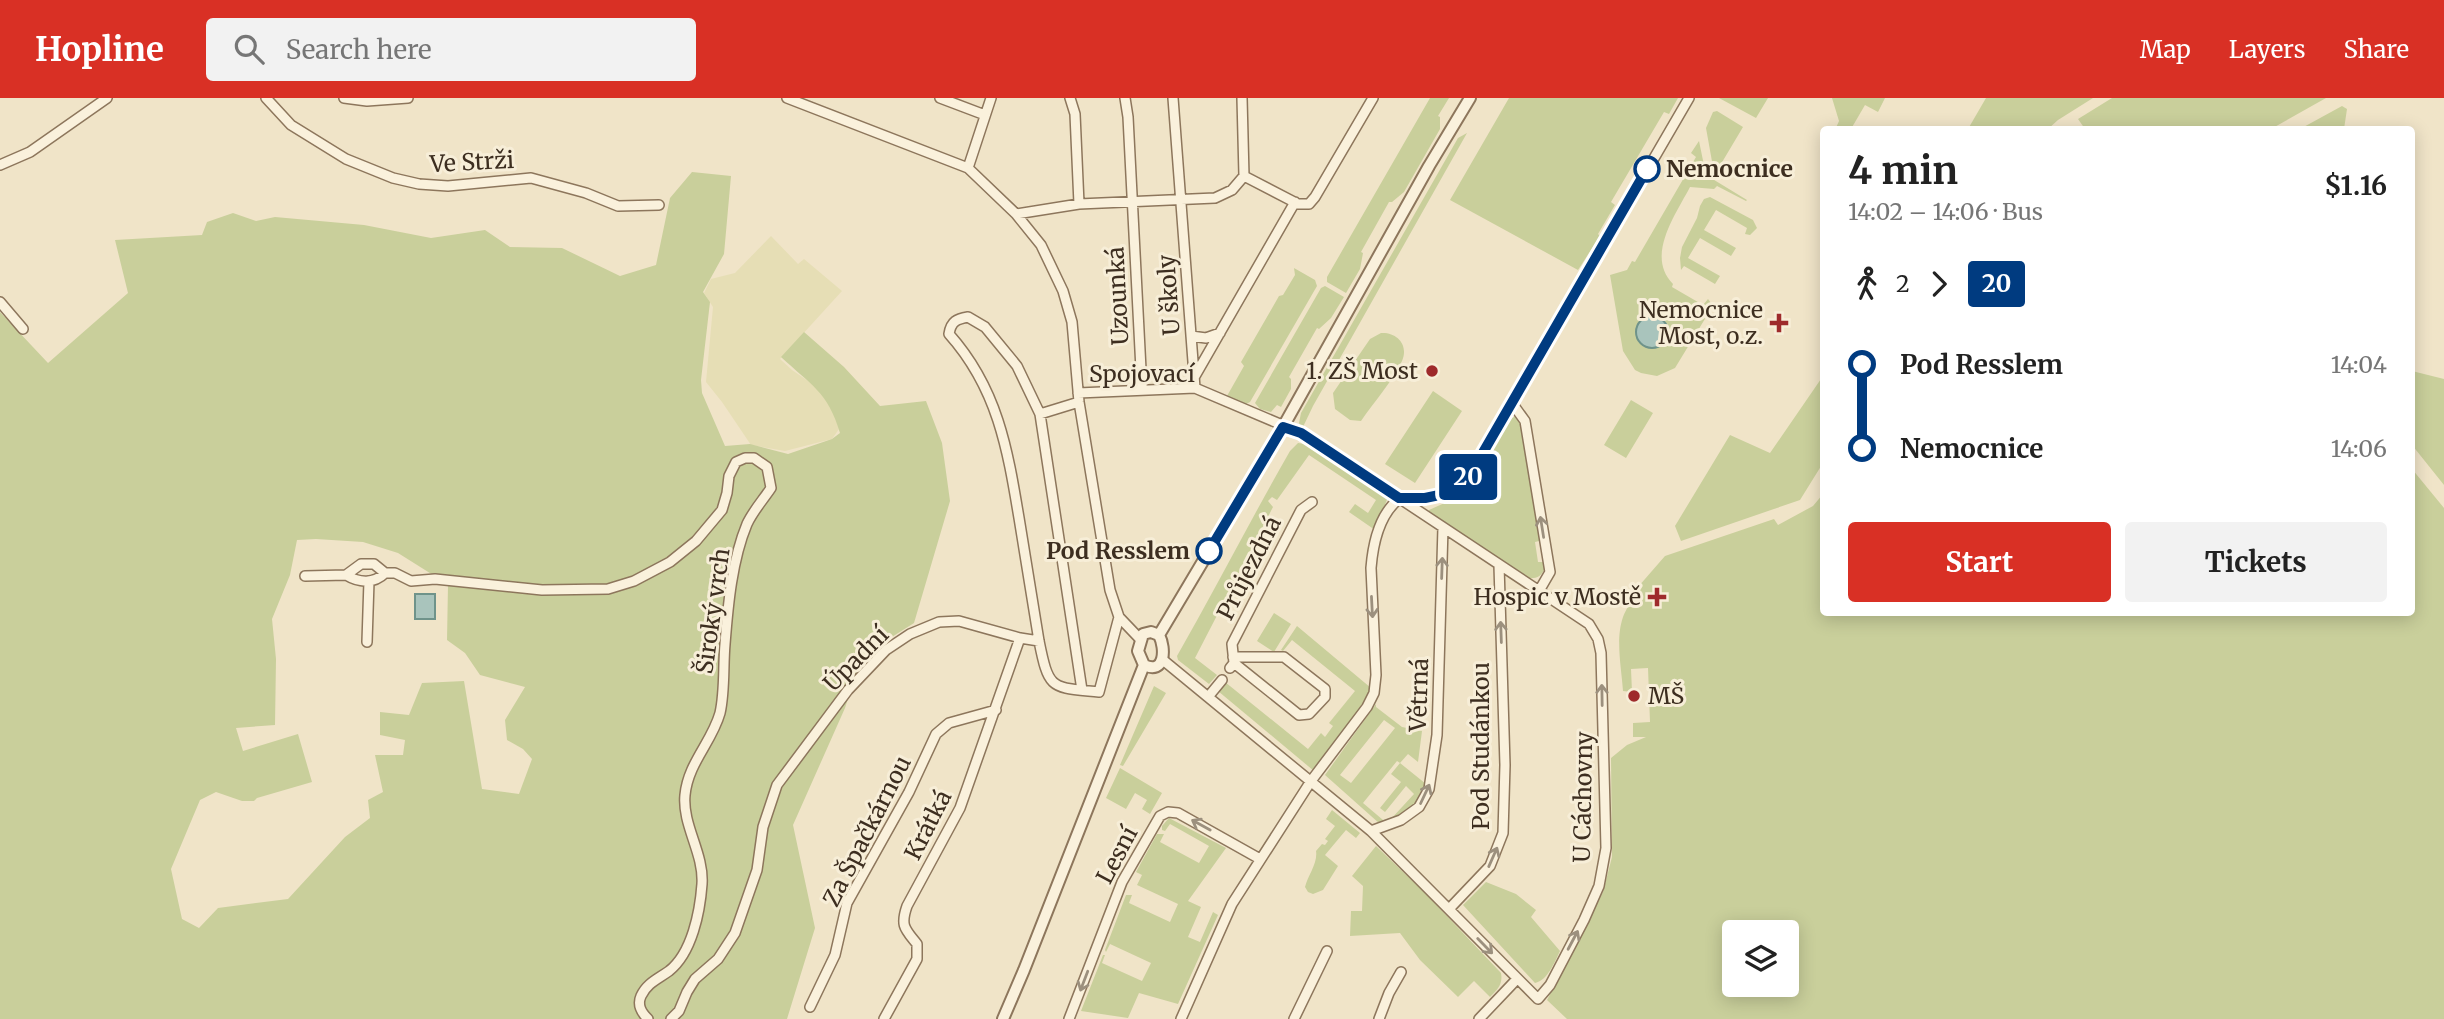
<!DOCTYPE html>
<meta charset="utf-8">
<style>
body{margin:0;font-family:Merriweather,serif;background:#f2f2f2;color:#222;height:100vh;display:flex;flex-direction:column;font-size:26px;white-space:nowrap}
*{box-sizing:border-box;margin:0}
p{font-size:23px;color:#767676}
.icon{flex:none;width:38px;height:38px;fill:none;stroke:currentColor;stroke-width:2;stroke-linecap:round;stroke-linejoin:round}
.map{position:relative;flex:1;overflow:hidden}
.sheet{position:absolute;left:1820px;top:28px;width:595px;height:490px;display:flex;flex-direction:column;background:#fff;border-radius:7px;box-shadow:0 4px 18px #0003}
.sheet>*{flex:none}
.badge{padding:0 14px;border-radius:5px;font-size:24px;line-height:46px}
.fabs{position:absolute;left:1722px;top:822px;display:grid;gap:14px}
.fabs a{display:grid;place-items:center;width:77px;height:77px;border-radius:7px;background:#fff;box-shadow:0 4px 18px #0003;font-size:35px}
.map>.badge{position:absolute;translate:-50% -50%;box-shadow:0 0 0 4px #fff}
.legs{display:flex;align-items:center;gap:10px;height:77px;padding:0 28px;font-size:23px}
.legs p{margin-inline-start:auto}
.headline{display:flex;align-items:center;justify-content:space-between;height:119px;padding:0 28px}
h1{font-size:38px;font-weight:700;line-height:52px}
.cta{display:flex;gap:14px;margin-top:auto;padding:14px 28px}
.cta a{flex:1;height:80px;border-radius:7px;background:#d93025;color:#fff;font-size:28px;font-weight:700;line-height:80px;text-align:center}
.cta a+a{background:#f2f2f2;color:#222}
ul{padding:0 28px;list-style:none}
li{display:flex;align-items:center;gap:24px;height:84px;font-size:26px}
li i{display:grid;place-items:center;width:10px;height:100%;margin:0 9px;background:currentColor}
li i::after{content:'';width:18px;height:18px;margin:-9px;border:5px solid;border-radius:50%;background:#fff}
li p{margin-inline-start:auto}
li:first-child i{background:linear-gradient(#0000 50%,currentColor 0)}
li:last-child i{background:linear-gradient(currentColor 50%,#0000 0)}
header{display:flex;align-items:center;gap:42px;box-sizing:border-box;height:98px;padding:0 35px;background:#d93025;color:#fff}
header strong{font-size:33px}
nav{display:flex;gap:38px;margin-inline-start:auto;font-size:24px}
.search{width:490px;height:63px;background:#f2f2f2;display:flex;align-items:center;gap:18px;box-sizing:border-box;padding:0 24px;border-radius:7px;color:#767676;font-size:26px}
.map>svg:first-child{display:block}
.farmland{fill:#e6deb5}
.green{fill:#c9cf9b;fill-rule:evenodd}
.water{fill:#a9c4bc;stroke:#6f938a;stroke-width:2}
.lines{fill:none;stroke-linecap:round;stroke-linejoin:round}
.minor-casing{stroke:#8d765c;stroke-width:12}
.tertiary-casing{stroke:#8d765c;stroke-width:14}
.minor{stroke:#faf1dc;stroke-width:9}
.tertiary{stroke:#faf1dc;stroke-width:10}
.oneway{stroke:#9c907e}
.line-1-casing{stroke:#fff;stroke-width:16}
.line-1{stroke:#003b80;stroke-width:10}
.stop-1-dot{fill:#fff;stroke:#003b80;stroke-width:3.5}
.poi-dot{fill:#9e2a2b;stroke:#f7eed8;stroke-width:2.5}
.labels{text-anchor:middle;stroke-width:6;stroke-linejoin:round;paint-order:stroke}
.street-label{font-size:23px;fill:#3d2e20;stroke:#f7eed8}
.stop-label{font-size:23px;font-weight:bold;fill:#3d2e20;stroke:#f7eed8;text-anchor:start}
.poi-label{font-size:23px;fill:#3d2e20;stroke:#f7eed8;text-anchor:end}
</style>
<header>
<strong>Hopline</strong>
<div class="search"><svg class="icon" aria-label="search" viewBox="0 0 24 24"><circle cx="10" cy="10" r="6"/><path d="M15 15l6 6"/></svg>Search here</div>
<nav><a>Map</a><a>Layers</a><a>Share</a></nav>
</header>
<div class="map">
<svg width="2444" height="921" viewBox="0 0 2444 921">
<rect width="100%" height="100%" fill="#f0e4c8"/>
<path class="farmland" d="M771,138l27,28 6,-5 38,32 -62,68 12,11 22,15 11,12 9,16 5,16 -7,10 -47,12 -34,-6 -29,-43 -16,-20 7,-75 -9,-14 7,-14 24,-6z"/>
<path class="green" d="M1430,0h19l-11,18 2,1v12l-36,63 -12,10h-3l-28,50 2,1 -3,16 -14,24 -19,-11v-5z
M1509,0h169l-9,16 -5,-2 -53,90 4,3 -17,29 2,2 -22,34 -128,-70z
M1719,0h49l-12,20z
M1832,0h53l-7,14 -13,-7 -14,24 -16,1 4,-9z
M1986,0h107l-35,22 -10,9h-80z
M2112,0h214l-55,31h-186l-7,-10z
M2342,8l5,3 -3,20h-44z
M1717,13l26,16 -25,42 -3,1 -2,-3 -7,-39 7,-16z
M1467,35l-154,273 -11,23 -3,-6 2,-10 157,-275z
M1699,43l7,34 41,25 -1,1 -29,-15 -3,3 -24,-2c-14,27 -45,69 -17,97l-1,3 31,18 5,-6 3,4v6l-36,59 -18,8 -16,-3 -6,-3 -12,-19 -13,-76 17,-5 5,-9 3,1 61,-105 -5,-4zM1654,219l7,2 -3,28c-10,1 -16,-1 -21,-10z
M692,74l39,4 -7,78 -21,38 7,10 -9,78 1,13 23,53 25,-2 38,10 44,-15 8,-6c-12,-41 -29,-48 -59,-76l23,-25 40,35 36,39 46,-5 16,42 8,58 -36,122 -30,19 -26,25 -13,41 -52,117 22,103 -28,91h-787v-707l48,51 80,-70 -13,-53 87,-5 5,-13 26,-9 23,8 19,-4 89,8 67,13 54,-8 25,17 52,1 58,28 36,-11 14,-67zM316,441l47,3 35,11 35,22 60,14 -45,-4 -1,55 18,13 15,22 45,12 -20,33 2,20 16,9 9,10 -13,35 -37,-5 -18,-108 -42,2 -13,32 -29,-3v23l25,5 -2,15h-28l8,37 -15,8 2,18 -25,19 -57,62 -70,9 -19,20 -17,-9 -11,-50 29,-69 16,-8 26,9h12l3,-3 55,-16 -14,-48 -55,17 -7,-23 39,-3 1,-66 -4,-40 18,-44 7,-35z
M1710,99l43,23 4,8 -7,7 -5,-1 2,-6 -31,-18 -12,20 32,18 -5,8 -31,-18 -12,20 32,18 -5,8 -31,-18 -3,4 -1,-12 2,-11 15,-29 3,-12 4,-7z
M1294,170l21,12 2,6 -67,116 -4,2 -19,-8 17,-30 -3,-4 38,-66 4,-1 12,-20z
M1325,188l19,11 -13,21 -12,11 -2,-1 -28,49 2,2v10l-10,18 -4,-2 -6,7 -11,-3 -5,-6 66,-115z
M1381,235c16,-1 28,12 21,28 -10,21 -28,41 -41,60l-11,-1 -15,-11 -2,-16 37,-54z
M2412,273l32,8v106l-32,-40z
M1823,278v87l-23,37 -119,41 -6,-15 55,-91 40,18z
M1433,293l29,20 -47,72 -30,-19z
M1631,302l22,13 -27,45 -22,-13z
M1516,318l5,5 21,115 -3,5 -4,1 3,20h5l2,6c-4,9 -8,11 -19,10l-97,-65v-3l20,-9 22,-16 39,-66z
M1298,345l7,1 83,53 -13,33 -26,-18 6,-8 13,9 8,-13 -67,-45 -32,45 -5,-3 -4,4 5,6 -78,151 22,17 -8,9 -31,-24 -1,-4c39,-68 74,-137 113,-205z
M2412,371l32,39v511h-877l-20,-19 56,-108 9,-35 -1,-99 16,-13 19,-8h-13v-14l17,-1 -2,-54 -17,1 1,23 -9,-1c-2,-31 -13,-73 15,-95v-9l27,-31 109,-37 4,6 35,-19 10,-12 1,118h588zM1734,835h53v52h-53z
M1274,515l17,11 -17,28 -17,-11z
M1297,528l74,62 -13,26 -44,57 -96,-80 7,-9 83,67 13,-16 4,4 8,-11 -4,-3 26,-32 -63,-51 -9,11 -2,-1z
M1154,588l12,7 -43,73 -3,-1z
M1376,606v3l26,20 20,4 -4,31 -10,-8 -8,9 26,21c-11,26 -20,32 -46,40l-55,-49zM1384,622l11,8 -44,55 -11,-8zM1397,663l3,2 -9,11 10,8 -21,26 5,4 21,-26 8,8 -23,25 -8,1 -20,-17z
M1120,670l42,25 -12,21 -8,-5 5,-9 -12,-7 -9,16 -20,-11z
M1332,712l28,23 -4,5 -10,-8 -21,25 13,11 -15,24 -10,4 -5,-2 -3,-5c3,-12 13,-24 11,-36l6,-7 3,1 3,-4 -3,-2 10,-13 -9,-7z
M1169,720l57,30 -38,53 13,6 -13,30 12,5 13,-30 5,3 -40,89 -39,-11 -11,25 -47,-7 22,-56h2l-3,8 40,18 9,-18 -41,-19 -4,8 -1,-2 21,-55h6l-3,8 41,19 8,-18 -41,-19 5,-10 -6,-3 21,-38h7l-4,8 39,21 10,-17 -39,-22 -5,7 -3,-1v-4z
M1376,748l49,47 76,80c2,11 -3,16 -11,24l-16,-16 -16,16 -38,-37 -20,-27 -50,3 1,-25h11l1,-25 -11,-10z
M1486,784l30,12 20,16 -5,7 29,34c-6,12 -12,29 -25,32l-72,-78z"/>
<path class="water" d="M1636 234a16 16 0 1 1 32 0a16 16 0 1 1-32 0Z
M415,496h20v25h-20z"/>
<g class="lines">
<defs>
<path id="minor" d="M266,0l25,27 55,34 47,19 26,6 29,2 83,-8 55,15 32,13 41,-1
M344,0l23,3 41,-3
M787,0l181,70 48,46 25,31 22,46 9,31 7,80 31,188 9,27 21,22
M940,0l45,17
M1070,0l5,16 4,90
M1125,0l3,19 14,272
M1173,0l22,290
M0,67l30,-13 77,-54
M968,70l23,-70
M1244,78l54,28h11l6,-7 58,-99
M1016,116l63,-10 136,-6 17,-8 12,-14 -2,-78
M0,204l23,27
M1191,238l15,2 14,-5
M1195,278l100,-174
M1078,295l117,-5 106,45 288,191 9,15 3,14 5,195 -7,38 -15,34 -34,65 -12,14 -167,-168 -208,-171
M1512,305l13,18 25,151 -11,19
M1040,316l39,-12
M1401,400c36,0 42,1 69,-23l219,-377
M346,477c13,8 28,9 39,-2
M305,478l41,-1 15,-11h13l11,9h10l16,8 24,-2 107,11 66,-1 26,-8 36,-19 26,-21 26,-31 5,-17 2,-17 7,-14 9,-4h9l13,9 4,21c-8,12 -18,23 -24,36 -15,36 -19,81 -22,120 -2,22 0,47 -5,69 -8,29 -32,50 -35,82 -3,30 19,58 17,89 -2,28 -10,69 -33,87 -11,8 -22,12 -28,25 -4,9 0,16 7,23
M367,544l2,-61
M1233,559h51l41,32v8l-16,17 -10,1 -65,-52
M1230,570l4,-5 -2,-19 69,-134 11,-8
M1082,592l-42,-276 -23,-48 -32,-39 -17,-10c-11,2 -17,4 -19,17 50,56 59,118 71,190 6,39 13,78 19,117 10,50 12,46 60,51l20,-75
M1208,599l14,-17
M1371,733l30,-11 18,-13 10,-18 8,-54 6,-208
M1450,810l40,-42 13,-33 2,-68 -6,-200
M810,909l25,-52 12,-52 62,-111 27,-58 13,-11 47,-13
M671,921l8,-8 8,-19 8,-13 23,-20 17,-26 22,-63 6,-43 14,-42 71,-95 38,-40 24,-16 29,-12 20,-1 61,17 19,3
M884,921l33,-60v-15c-12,-15 -17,-18 -10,-38l53,-98 60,-170
M1069,921l53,-137 38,-66 8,-4 10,1 82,46
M1181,921l51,-115 79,-123 56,-74 7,-14 2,-18 -5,-107c2,-25 8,-54 29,-70
M1294,921l33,-68
M1379,921l10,-26 12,-21
M1479,921l38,-40"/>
<path id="tertiary" d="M1151,534l8,3c7,14 6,40 -15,30l-6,-14 5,-17z
M1159,537l124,-208 146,-261 41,-68
M1003,921l21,-49 120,-305"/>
</defs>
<use href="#minor" class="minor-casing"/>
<use href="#tertiary" class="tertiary-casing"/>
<use href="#minor" class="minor"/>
<use href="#tertiary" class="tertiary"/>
</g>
<defs><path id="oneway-shaft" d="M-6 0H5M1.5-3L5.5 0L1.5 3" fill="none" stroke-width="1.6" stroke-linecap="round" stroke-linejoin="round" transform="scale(1.75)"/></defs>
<g class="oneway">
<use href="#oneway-shaft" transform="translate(1542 429) rotate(-99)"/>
<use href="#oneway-shaft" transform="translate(1442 470) rotate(-88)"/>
<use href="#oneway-shaft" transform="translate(1372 509) rotate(87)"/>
<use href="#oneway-shaft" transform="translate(1501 534) rotate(-92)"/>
<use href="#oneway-shaft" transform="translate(1602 597) rotate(-91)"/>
<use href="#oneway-shaft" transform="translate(1425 696) rotate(-65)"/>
<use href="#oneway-shaft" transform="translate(1201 727) rotate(-151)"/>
<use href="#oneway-shaft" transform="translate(1493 759) rotate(-66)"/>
<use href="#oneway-shaft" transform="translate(1573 842) rotate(-62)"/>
<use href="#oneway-shaft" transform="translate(1485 848) rotate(46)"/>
<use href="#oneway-shaft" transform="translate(1084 883) rotate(111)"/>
</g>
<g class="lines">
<defs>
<path id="line-1" d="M1209,453l74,-124 18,6 98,65h26l24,-5 21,-18 177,-306"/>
</defs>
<use href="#line-1" class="line-1-casing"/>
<use href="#line-1" class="line-1"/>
</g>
<g class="stop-1-dot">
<circle cx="1647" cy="71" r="12"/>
<circle cx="1209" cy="453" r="12"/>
</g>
<g class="poi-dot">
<path d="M1775.5 214.5h7v7h7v7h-7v7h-7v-7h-7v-7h7z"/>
<circle cx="1432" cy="273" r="7"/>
<path d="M1653.5 488.5h7v7h7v7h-7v7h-7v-7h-7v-7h7z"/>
<circle cx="1634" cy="598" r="7"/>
</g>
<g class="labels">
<g class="street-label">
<text transform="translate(472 64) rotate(-3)" y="8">Ve Strži</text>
<text transform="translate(1169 197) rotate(-94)" y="8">U školy</text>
<text transform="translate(1118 198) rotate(-93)" y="8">Uzounká</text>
<text x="1142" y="284">Spojovací</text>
<text transform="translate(1249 470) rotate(-63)" y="8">Průjezdná</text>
<text transform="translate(713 513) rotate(-82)" y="8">Široký vrch</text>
<text transform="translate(856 561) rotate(-45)" y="8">Úpadní</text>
<text transform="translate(1419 597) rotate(-88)" y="8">Větrná</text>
<text transform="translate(1481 648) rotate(-90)" y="8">Pod Studánkou</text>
<text transform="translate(1583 699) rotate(-89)" y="8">U Cáchovny</text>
<text transform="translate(928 727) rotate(-63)" y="8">Krátká</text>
<text transform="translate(867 733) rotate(-63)" y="8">Za Špačkárnou</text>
<text transform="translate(1117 757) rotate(-62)" y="8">Lesní</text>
</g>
<g class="stop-label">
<text x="1666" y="79">Nemocnice</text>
<text x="1190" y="461" text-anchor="end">Pod Resslem</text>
</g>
<g class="poi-label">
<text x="1763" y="220">Nemocnice<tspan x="1763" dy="26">Most, o.z.</tspan></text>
<text x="1418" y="281">1. ZŠ Most</text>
<text x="1641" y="507">Hospic v Mostě</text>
<text x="1648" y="606" text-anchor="start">MŠ</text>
</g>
</g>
</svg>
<div class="fabs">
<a><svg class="icon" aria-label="layers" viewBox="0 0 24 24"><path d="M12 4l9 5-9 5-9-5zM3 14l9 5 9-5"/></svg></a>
</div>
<b class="badge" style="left:1468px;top:379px;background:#003b80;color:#fff">20</b>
<section class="sheet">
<div class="headline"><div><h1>4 min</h1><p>14:02 – 14:06 · Bus</p></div><b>$1.16</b></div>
<div class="legs"><svg class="icon" aria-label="walk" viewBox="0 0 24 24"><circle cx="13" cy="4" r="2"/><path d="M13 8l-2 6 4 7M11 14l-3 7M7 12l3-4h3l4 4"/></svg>2<svg class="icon" aria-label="forward" viewBox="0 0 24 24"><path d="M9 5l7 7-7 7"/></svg><b class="badge" style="background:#003b80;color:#fff">20</b></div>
<ul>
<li><i style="color:#003b80"></i><b>Pod Resslem</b><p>14:04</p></li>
<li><i style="color:#003b80"></i><b>Nemocnice</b><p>14:06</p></li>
</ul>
<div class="cta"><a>Start</a><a>Tickets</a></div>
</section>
</div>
